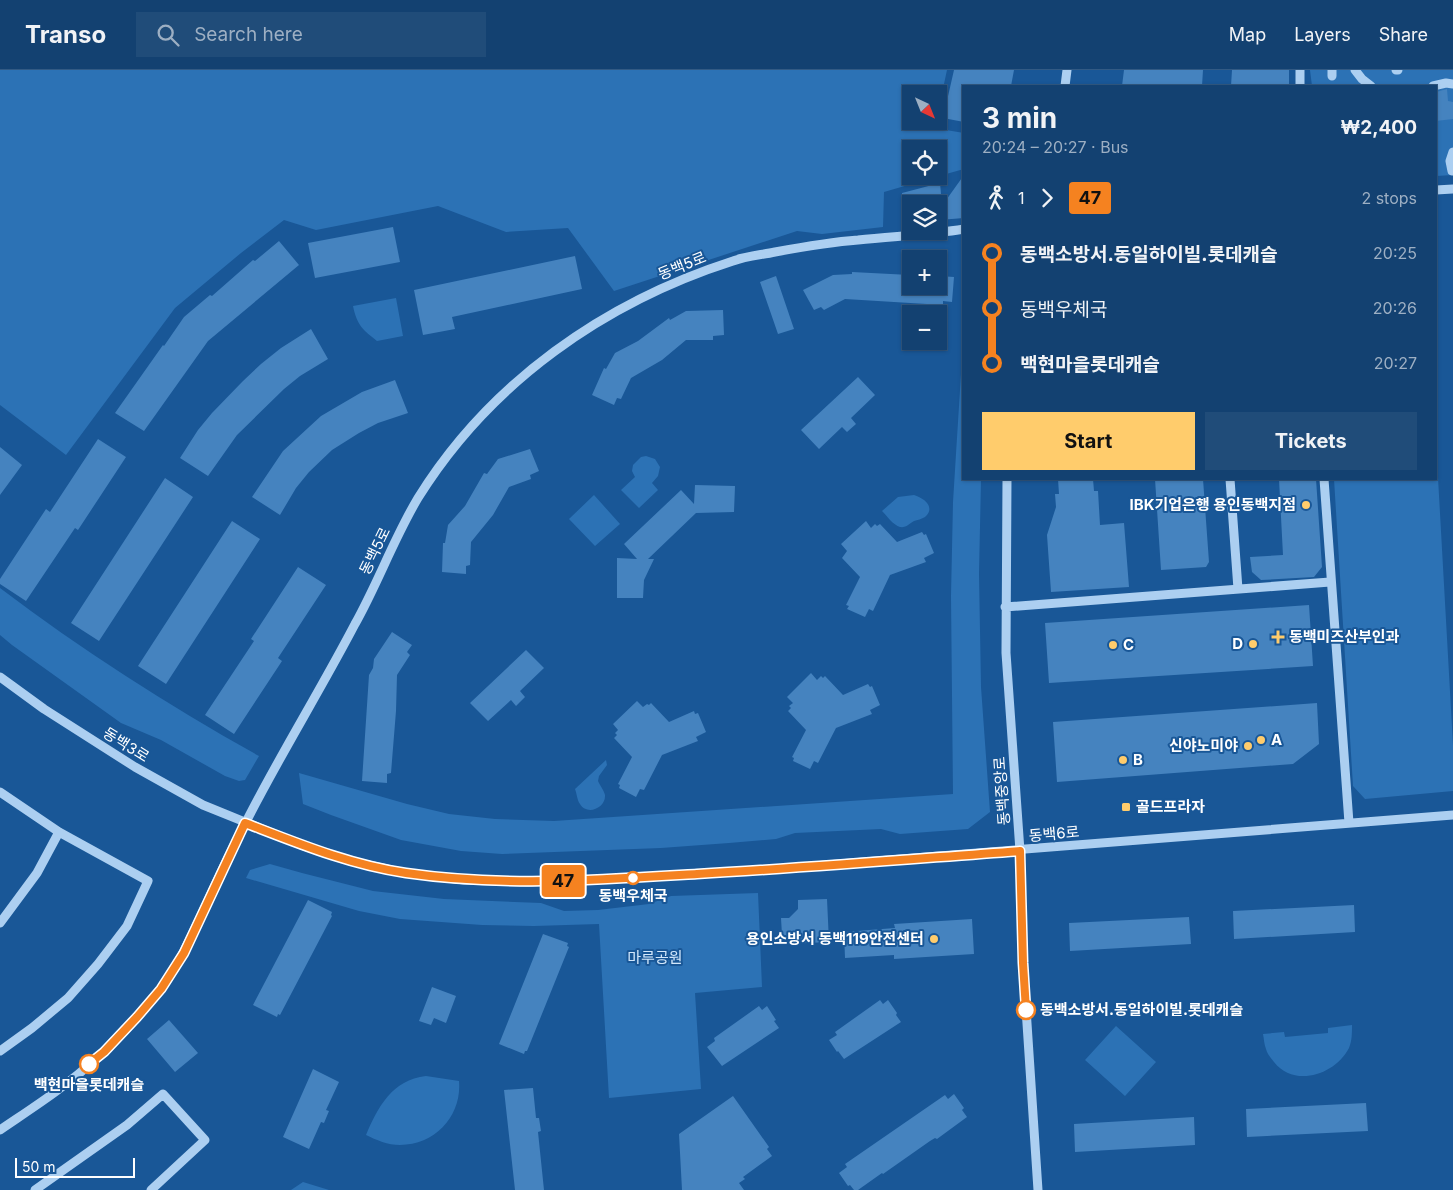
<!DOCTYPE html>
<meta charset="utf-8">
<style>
body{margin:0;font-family:Inter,"Noto Sans KR",sans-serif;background:#204c79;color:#f1f3f6;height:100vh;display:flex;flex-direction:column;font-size:19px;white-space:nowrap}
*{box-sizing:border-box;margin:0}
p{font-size:16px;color:#9dafc3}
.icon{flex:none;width:28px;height:28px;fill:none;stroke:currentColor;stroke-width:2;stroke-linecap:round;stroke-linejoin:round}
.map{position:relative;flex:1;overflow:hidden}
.sheet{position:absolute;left:962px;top:15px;width:475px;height:395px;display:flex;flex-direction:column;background:#134171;border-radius:0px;box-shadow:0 1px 4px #0004,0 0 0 1px #325a84}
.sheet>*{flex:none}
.badge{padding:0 10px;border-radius:4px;font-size:18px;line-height:32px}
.needle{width:32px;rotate:137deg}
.tools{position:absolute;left:902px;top:15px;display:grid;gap:10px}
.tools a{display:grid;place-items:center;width:45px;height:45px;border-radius:0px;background:#134171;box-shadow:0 1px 4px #0004,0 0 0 1px #325a84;font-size:25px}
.scale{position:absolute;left:15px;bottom:12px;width:120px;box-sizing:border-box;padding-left:5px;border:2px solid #fff;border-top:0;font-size:14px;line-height:18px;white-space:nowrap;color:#fff;-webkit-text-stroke:4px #195797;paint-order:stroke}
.map>.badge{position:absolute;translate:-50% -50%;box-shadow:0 0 0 2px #fff}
.legs{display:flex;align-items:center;gap:8px;height:55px;padding:0 20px;font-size:16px}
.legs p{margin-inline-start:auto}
.headline{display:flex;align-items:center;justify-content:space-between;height:85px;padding:0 20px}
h1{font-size:28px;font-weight:700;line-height:38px}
.button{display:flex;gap:10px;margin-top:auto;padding:10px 20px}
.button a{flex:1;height:58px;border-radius:0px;background:#ffcc6c;color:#111;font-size:20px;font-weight:700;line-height:58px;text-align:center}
.button a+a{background:#204c79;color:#f1f3f6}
ul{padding:0 20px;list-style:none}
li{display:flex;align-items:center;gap:18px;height:55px;font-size:19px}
li i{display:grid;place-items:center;width:8px;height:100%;margin:0 6px;background:currentColor}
li i::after{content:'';width:12px;height:12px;margin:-6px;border:4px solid;border-radius:50%;background:#134171}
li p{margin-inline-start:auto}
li:first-child i{background:linear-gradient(#0000 50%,currentColor 0)}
li:last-child i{background:linear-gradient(currentColor 50%,#0000 0)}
header{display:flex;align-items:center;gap:30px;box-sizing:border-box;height:70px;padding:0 25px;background:#134171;border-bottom:1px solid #325a84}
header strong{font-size:24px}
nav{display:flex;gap:28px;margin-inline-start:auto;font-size:18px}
.search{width:350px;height:45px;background:#204c79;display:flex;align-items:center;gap:12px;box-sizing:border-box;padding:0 18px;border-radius:0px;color:#9dafc3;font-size:19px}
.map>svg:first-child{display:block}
.green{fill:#2c72b5}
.building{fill:#4583bf}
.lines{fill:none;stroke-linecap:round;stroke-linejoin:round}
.minor{stroke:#accff1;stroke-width:9}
.line-1-casing{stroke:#fff;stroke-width:11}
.line-1{stroke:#f58220;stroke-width:8}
.poi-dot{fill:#ffcc6c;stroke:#195797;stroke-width:2}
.stop-1-dot{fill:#fff;stroke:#f58220;stroke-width:2.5}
.labels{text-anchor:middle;stroke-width:4;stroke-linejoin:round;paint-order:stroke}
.street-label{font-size:15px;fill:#fff;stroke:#195797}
.poi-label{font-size:15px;font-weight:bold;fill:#fff;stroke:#195797;text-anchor:start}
.stop-label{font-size:15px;font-weight:bold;fill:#fff;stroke:#195797}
.park-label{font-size:15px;fill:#d3e8fc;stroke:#195797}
</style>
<header>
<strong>Transo</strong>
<div class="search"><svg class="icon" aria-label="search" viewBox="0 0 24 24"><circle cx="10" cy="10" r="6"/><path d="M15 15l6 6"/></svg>Search here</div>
<nav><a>Map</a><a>Layers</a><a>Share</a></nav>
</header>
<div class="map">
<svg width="1453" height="1120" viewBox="0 0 1453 1120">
<rect width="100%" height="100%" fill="#195797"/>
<path class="green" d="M0,0h947l-8,37v-13h-28v27h25l-2,7 30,5v36l-25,7v-27h-28v27h28l-55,16 -1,35 -61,7 -25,-3 -183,60 -46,-63 -62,4 -68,-26 -122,24 -32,-10 -43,33 -66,55 -109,147 -66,-50z
M1310,0h143v105l-17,1v-90h-124z
M396,228l7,38 -26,5c-15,-12 -20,-16 -24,-35z
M964,256v153h17l-2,95 2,113 9,125 -22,17 -68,5 -19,-5 -86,4 -19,6 -47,4 -68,5 -159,6 -41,-3 -60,-11 -70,-25 -28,-11 -4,-31 108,31 42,10 46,5 59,2 399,-27 -2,-198 2,-94z
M1436,372l17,303v46l-88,8 -12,-13 -19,-307h102z
M646,386l9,3 5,8 -2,9 -6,7 6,7 -19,18 -18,-18 14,-13 -3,-6 1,-6 8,-8z
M594,425l26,29 -25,22 -26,-27z
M914,425c10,3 22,12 11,22 -3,2 -8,3 -11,4 -5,3 -8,7 -14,6 -7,-2 -13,-11 -18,-16l16,-14z
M0,518c82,62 169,118 259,168l-14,24 -6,1 -14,-5 -64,-36 -40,-17 -109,-78 -12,-10z
M606,690l1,5 -8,11 -1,5c2,5 6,9 7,14 1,13 -18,21 -25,9 -3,-4 -3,-10 -5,-15z
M270,794l32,9 71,18 71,8 97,4 23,8 34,-1 51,-6 22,-8 87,-3 4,94 -67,6 6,96 -92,9 -10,-174 -65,2 -52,-1 -82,-6 -41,-8 -113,-33 4,-8z
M1352,955c0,8 0,16 -3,23 -14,27 -55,40 -75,14 -3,-4 -7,-8 -8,-13 -2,-5 -2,-10 -3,-15l21,-2 1,5 43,-4v-5z
M1116,956l40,36 -31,34 -40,-36z
M426,1006l33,5c3,34 -23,64 -59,64 -12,0 -24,-5 -34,-10 12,-28 26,-55 60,-59z
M303,1112l26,8h-38z"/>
<path class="building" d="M954,0h60l-3,16h-47v36l-21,-4z
M1124,0h79l-1,16h-80z
M1232,0h57v16h-58z
M1447,19l1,12 5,1v17l-17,2v-29z
M964,105v43l-25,2v-10z
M940,113l2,21h-40v-11z
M393,157l7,35 -85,16 -7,-35z
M279,171l20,24 -91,76 -64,90 -29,-18 48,-68 1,1 20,-29 26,-22 2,1 41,-36 2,1z
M575,186l7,33 -130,28 3,12 -32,6 -9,-45z
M852,202l58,3 1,11h28v-10l15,1 -2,25 -9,-1v4l-98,-6 -21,11 -3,-3 -7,3 -11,-20 30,-15 19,-1z
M776,206l18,53 -16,5 -18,-52z
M723,240l1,25 -11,1v4h-27l-24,20 -31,18 -10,21 -4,-1 -3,7 -22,-10 12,-27 2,1 9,-16 23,-12 31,-23 1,2 16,-9z
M311,259l17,30 -28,17 -16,13 -47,46 -29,41 -28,-18 18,-28 14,-17 31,-32 18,-17 20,-16z
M858,307l17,18 -24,23 5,6 -9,8 -5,-5 -23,22 -18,-19z
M395,310l13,33 -30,10 -19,10 -27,17 -23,22 -13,16 -16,27 -28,-18 31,-46 38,-35 41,-24z
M98,369l28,18 -48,73 -3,-2 -49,73 -26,-17v-5l46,-70 4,3z
M0,377l22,18 -22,30z
M530,379l9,22 -9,4 1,4 -22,8 -16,28 -22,27 -1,23 -4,1v8l-24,-2 1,-29h2l3,-18 17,-19 19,-33 3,1 11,-15z
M165,408l28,19 -94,144 -28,-18z
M1058,409h35l1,12h4l2,34 24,-2 5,64 -78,5 -4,-57 9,-28 -1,-13h4z
M1155,409h48l6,83 -3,5 -45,3z
M1279,409h37l6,88 -8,10 -53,3 -9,-8 -2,-15 33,-2z
M695,415l40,1 -1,26 -38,1 -48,46h6l-10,21 -1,18h-26v-40l20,1 -13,-15 57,-54 13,14z
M232,451l28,18 -94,145 -28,-18z
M866,451l5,7 4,-4 2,2 3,-2 17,18 25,-10 2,3 2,-1 8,19 -10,5 2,4 -36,13 -17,36 -4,-2 -4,8 -18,-8 2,-3 -3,-1 14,-28 -18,-19 5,-7 -6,-7z
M298,497l28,18 -48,73 4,3 -48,73 -29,-19 49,-74 -3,-2z
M1309,535l4,61 -264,17 -4,-60z
M392,562l20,13 -5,7 3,3 -13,20 -1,36 -5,62 -4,1v9l-25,-2 7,-106 4,-7 1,-9z
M526,580l18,18 -24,23 5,6 -9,9 -5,-6 -23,21 -18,-18z
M811,603l6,7 4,-4 2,2 2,-2 18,19 25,-11 2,3 2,-1 8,19 -10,5 2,4 -36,14 -18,35 -4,-2 -4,8 -17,-8 1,-3 -2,-1 14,-27 -18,-19 3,-3 -2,-2 4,-3 -6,-6z
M637,631l6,6 4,-3 2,1 2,-2 18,19 25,-11 1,3 3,-1 8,19 -10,5 2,4 -36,14 -18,35 -4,-1 -4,8 -17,-9 1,-3 -2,-1 14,-27 -18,-19 3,-3 -2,-2 3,-3 -5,-6z
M1317,633l2,41 -26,20 -236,18 -4,-60z
M827,829l2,43 -43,2v-9h-4l-1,-17h8l9,-9v-9z
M308,830l24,12 -1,3 1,1 -52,99 -2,-1 -1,3 -24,-12z
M1354,835l1,27 -121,7 -1,-28z
M1189,847l2,27 -121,7 -1,-28z
M972,849l2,35 -80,5v-4l-49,3 -1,-26 51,-4 -1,-4z
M543,864l25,9 -1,3 2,1 -42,104h-2l-1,3 -25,-10z
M432,917l24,9 -10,27 -12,-5 -3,7 -12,-4z
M880,930l3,4 5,-4 9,13 -1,2 5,7 -57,37 -6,-8 -1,1 -8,-12 8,-5 -2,-3z
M759,936l3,4 5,-4 9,14 -2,1 5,7 -57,38 -15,-19 8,-6 -1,-3z
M169,950l29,33 -23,19 -28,-33z
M313,999l26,13 -13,28 3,1 -5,12 -3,-1 -12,27 -26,-12z
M533,1018l3,30h3l2,13 -3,1 6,58h-29l-11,-100z
M954,1024l10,14 -2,2 5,7 -30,22 -2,-1 -5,3 -47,33 -1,-1 -24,17h-4l-4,-5 -2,1 -9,-13 8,-6 -2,-3 100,-69 3,4z
M733,1026l36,51 -2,2 5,7 -29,21 2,2 -6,4 5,7h-62l-3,-56z
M1366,1033l2,28 -121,6 -1,-28z
M1194,1047l1,28 -120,7 -1,-28z"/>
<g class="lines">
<path class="minor" d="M1300,0v16
M1332,0v6
M1355,0l7,9 9,7
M1396,0h2
M1065,16l2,-16
M1433,16l13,-3 7,1
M1452,101l-2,-10 3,-9
M1436,120l17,-1
M1007,409l-1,174 14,198 3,112 15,227
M1230,409l8,110
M1324,409l25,344
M1005,537l325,-25
M0,607l44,32 91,58 68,38 101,41 46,15 55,12 59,7 64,2 82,-3 153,-9 690,-55
M0,722l59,40 89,49 -21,45 -29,38 -30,34 -36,30 -32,23
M0,853l37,-50 22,-41
M0,1060c19,-13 39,-26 58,-40 38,-28 72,-62 101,-99 16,-20 27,-44 38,-67 16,-34 31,-69 49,-102 34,-67 74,-131 109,-198 23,-41 39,-86 63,-126 72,-116 187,-196 315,-237 13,-5 28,-6 42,-9 27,-5 56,-10 83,-12 36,-4 71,-5 106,-11
M35,1120l92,-65 36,-31 42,46 -54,50"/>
</g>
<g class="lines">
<defs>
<path id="line-1" d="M89,994l15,-12 33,-35 24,-28 23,-36 61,-130c52,20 105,42 161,50 97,14 194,7 291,1 108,-6 215,-15 323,-23l3,112 3,47"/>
</defs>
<use href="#line-1" class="line-1-casing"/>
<use href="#line-1" class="line-1"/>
</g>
<g class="poi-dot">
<circle cx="1306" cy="435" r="5"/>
<path d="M1275.5 559.5h5v5h5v5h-5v5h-5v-5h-5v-5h5z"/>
<circle cx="1253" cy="574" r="5"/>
<circle cx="1113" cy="575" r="5"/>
<circle cx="1261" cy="670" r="5"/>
<circle cx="1248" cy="676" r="5"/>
<circle cx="1123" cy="690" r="5"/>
<rect x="1121" y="732" width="10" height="10" rx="2.5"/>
<circle cx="934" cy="869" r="5"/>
</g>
<g class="stop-1-dot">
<circle cx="633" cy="808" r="6"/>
<circle cx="1026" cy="940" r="9"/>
<circle cx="89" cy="994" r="9"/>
</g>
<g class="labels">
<g class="street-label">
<text transform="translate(682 196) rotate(-22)" y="5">동백5로</text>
<text transform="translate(375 481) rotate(-64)" y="5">동백5로</text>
<text transform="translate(126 675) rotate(32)" y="5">동백3로</text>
<text transform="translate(1002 721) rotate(-94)" y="5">동백중앙로</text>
<text transform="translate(1054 764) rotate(-5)" y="5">동백6로</text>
</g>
<g class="poi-label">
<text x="1296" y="440" text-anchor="end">IBK기업은행 용인동백지점</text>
<text x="1289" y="572">동백미즈산부인과</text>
<text x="1243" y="579" text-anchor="end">D</text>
<text x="1123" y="580">C</text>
<text x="1271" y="675">A</text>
<text x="1238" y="681" text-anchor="end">신야노미야</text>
<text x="1133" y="695">B</text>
<text x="1136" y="742">골드프라자</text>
<text x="924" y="874" text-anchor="end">용인소방서 동백119안전센터</text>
</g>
<g class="stop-label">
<text x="633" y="831">동백우체국</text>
<text x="1040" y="945" text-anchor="start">동백소방서.동일하이빌.롯데캐슬</text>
<text x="89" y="1020">백현마을롯데캐슬</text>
</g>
<g class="park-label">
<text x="655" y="893">마루공원</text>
</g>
</g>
</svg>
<div class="tools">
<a><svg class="needle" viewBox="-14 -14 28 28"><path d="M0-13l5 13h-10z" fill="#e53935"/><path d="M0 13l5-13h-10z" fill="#9dafc3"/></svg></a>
<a><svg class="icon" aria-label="locate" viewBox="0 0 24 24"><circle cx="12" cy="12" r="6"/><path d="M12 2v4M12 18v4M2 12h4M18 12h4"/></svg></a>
<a><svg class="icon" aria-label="layers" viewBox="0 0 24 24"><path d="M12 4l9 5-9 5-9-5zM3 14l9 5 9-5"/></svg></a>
<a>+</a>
<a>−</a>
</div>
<div class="scale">50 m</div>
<b class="badge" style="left:563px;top:811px;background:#f58220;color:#111">47</b>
<section class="sheet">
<div class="headline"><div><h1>3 min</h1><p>20:24 – 20:27 · Bus</p></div><b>₩2,400</b></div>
<div class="legs"><svg class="icon" aria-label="walk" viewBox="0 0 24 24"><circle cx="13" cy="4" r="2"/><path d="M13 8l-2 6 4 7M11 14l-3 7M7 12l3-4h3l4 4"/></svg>1<svg class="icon" aria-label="forward" viewBox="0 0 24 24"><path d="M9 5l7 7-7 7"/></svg><b class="badge" style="background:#f58220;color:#111">47</b><p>2 stops</p></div>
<ul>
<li><i style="color:#f58220"></i><b>동백소방서.동일하이빌.롯데캐슬</b><p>20:25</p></li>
<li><i style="color:#f58220"></i><span>동백우체국</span><p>20:26</p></li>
<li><i style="color:#f58220"></i><b>백현마을롯데캐슬</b><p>20:27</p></li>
</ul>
<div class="button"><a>Start</a><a>Tickets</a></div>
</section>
</div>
